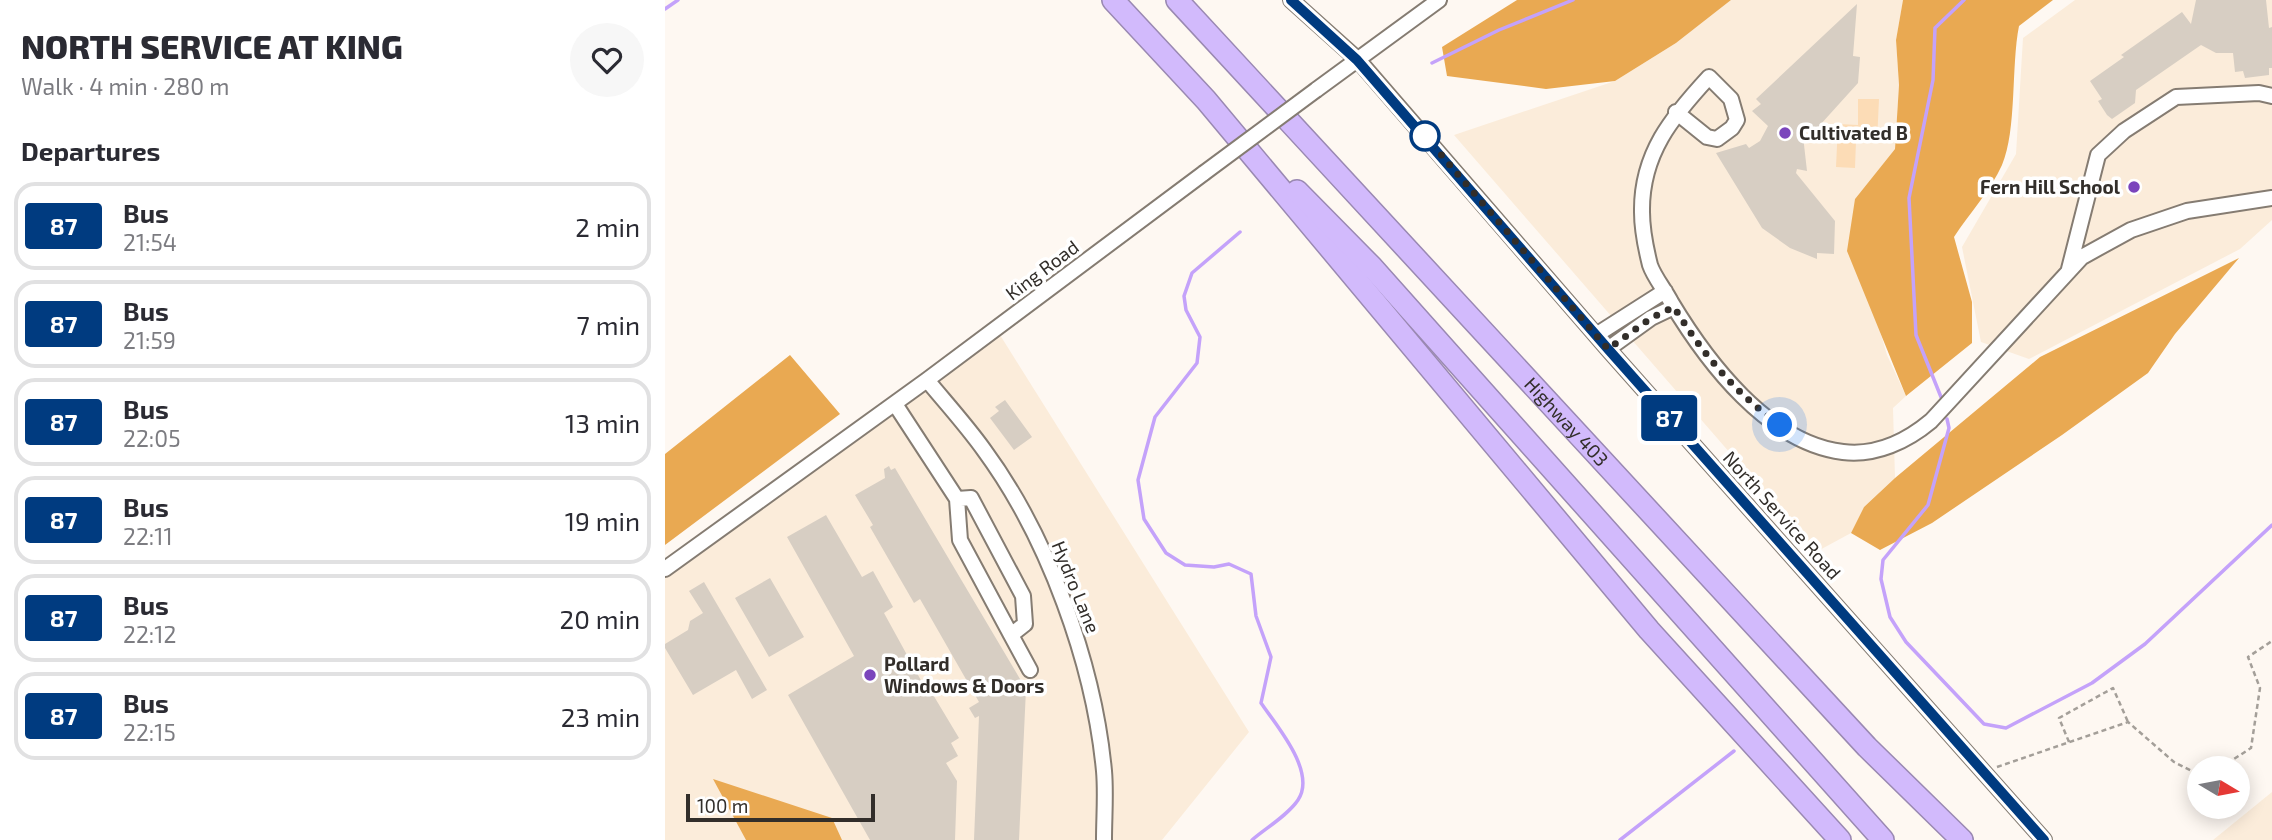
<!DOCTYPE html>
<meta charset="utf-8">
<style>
body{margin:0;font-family:"Exo 2",sans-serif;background:#f7f7f7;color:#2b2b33;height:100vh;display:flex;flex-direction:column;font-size:26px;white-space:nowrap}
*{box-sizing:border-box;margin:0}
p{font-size:23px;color:#7c7c81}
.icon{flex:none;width:38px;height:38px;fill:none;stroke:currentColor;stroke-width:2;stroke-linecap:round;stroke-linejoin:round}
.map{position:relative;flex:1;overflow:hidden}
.details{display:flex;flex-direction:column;background:#fff;width:665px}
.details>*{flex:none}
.badge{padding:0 14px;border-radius:5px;font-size:24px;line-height:46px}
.needle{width:46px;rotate:100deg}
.tools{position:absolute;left:1522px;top:756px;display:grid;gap:14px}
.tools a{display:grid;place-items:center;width:63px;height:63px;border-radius:50%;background:#fff;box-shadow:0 4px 18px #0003;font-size:35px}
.scale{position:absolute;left:21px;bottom:18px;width:189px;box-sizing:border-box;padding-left:7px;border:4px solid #322e2a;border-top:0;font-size:19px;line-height:24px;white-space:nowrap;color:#322e2a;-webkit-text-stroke:5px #fff;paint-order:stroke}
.you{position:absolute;width:35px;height:35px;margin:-18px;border:5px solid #fff;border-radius:50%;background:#1a73e8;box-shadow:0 0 0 10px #1a73e833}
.map>.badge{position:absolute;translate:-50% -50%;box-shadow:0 0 0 4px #fff}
h2{padding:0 21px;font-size:26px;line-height:63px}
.round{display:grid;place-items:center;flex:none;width:74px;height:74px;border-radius:37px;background:#f7f7f7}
.headline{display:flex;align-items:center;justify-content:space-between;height:119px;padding:0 21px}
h1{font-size:33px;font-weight:800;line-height:52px}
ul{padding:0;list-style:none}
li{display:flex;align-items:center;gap:21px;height:88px;margin:0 14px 10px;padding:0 7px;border:4px solid #e1e1e2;border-radius:21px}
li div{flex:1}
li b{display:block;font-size:26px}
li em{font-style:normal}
li .badge{min-width:77px;font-weight:700;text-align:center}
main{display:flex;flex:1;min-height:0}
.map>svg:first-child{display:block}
.built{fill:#fbecda}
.green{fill:#fcdcb6}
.forest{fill:#e9a952}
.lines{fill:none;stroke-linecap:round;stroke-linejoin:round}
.stream{stroke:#c4a2fa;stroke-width:3.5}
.building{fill:#d7cec3}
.minor-casing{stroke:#857c72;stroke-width:18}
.highway-casing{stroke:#9a89b2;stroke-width:24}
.path{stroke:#a49f99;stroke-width:2.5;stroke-dasharray:5 3.5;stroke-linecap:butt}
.minor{stroke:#fff;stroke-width:14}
.highway{stroke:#d2bafc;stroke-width:21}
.minor-bridge-casing{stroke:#857c72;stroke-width:18;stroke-linecap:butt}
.minor-bridge{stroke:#fff;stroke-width:14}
.line-casing{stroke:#fff;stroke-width:16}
.line{stroke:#003b80;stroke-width:10}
.walk{stroke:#322e2a;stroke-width:7;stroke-dasharray:0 12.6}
.poi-dot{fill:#7b45bc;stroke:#fff;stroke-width:2.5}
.stop-dot{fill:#fff;stroke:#003b80;stroke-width:3.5}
.labels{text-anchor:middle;stroke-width:7;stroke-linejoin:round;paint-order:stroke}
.poi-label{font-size:19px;font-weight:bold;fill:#322e2a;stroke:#fff;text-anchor:start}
.street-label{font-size:19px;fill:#322e2a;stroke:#fff}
</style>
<main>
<section class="details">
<div class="headline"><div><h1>NORTH SERVICE AT KING</h1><p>Walk · 4 min · 280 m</p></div><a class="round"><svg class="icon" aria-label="heart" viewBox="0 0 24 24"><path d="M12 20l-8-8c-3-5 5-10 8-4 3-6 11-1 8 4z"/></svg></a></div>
<h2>Departures</h2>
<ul>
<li><span class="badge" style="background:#003b80;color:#fff">87</span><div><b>Bus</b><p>21:54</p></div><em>2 min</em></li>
<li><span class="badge" style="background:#003b80;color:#fff">87</span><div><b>Bus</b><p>21:59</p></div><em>7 min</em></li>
<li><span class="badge" style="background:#003b80;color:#fff">87</span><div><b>Bus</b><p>22:05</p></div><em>13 min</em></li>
<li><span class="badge" style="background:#003b80;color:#fff">87</span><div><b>Bus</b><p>22:11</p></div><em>19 min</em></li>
<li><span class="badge" style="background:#003b80;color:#fff">87</span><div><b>Bus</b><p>22:12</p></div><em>20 min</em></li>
<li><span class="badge" style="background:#003b80;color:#fff">87</span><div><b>Bus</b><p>22:15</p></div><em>23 min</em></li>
</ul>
</section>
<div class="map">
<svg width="1607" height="840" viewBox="0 0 1607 840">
<rect width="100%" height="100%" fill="#fef8f2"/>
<path class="built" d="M1066,0h172l-7,40 3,45 -4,64 -40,50 19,112 13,44 19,41 -13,12 2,70 -31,29 -13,26 -35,19 -362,-417 161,-54 61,-38z
M1410,0h197v220l-32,29 -211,110 -48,-17 -19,-95 54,-93 7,-116z
M335,335l249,397 -87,108h-497v-267z
M1607,792v48h-59z"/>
<path class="green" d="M1193,99h21l-2,43 -21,-1 -1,27 -19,-1 2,-43 20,1z"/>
<path class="forest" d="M852,0h214l-55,43 -61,38 -69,8 -99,-13 -5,-29z
M1238,0h150l-34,26c-8,40 -2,104 -17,139 -11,25 -33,49 -48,72l18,65v41l-66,53 -59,-145 8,-52 40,-50 4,-64 -3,-45z
M1574,258l-64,76 -27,39 -86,62 -130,88 -52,27 -29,-17 13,-26 31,-29 145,-121z
M125,355l50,59 -175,131v-91z
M48,779l119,39 10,22h-96z"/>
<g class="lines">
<path class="stream" d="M0,9l13,-9
M767,63l67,-33 74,-30
M575,232l-48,41 -8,23 2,14 14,27 -3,26 -42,54 -17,63 6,39 22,34 19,12 29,2 15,-3 22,10 5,42 15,41 -10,46c15,22 56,69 37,97 -10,15 -32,28 -46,40
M1276,397l-25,-62 -7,-137 24,-118 2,-52 29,-28
M1282,419l2,9 -21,77 -45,55 -2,19 9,38 16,25 78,82 22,4 86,-45 53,-39 127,-119
M955,840l114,-89"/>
</g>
<path class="building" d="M1531,0h70l3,28 3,-1v41h-3v7l-24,3 -2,-7 -8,1 -2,-19h-17l-15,-8 -65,45 -1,13 -23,16 -5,-4 -9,-14 4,-2 -12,-18 34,-24 -3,-2 61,-43 9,12z
M1192,4l-4,52 7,1 -2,26 -47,52 -3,-4 -5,5 4,35 -10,-2 -1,4 39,48 -1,33 -17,-1v6l-27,-11 -28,-20 -46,-75 30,-9 3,4 11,-7 8,-15 -16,-15 9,-7 -5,-5z
M340,400l27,37 -18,13 -24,-32 9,-7 -4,-4z
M224,466l2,4 4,-2 131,221 -7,151h-45l5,-124 -4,2 -6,-10 10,-6 -59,-103 -6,4 -44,-76 3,-2 -18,-30 30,-17 -1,-9z
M161,515l36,62 11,-6 20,36 -9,6 45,82 3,-2 27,45 -8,5 7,13 -12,7 11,18 -2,59h-85l-82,-145 66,-39 -67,-119z
M105,578l34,59 -35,20 -34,-59z
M39,582l63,108 -15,9 -16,-29 -43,25 -28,-47v-4l23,-14 2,-9 13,-8 -14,-22z"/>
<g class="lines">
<defs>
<path id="minor" d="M626,0l67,60 250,289 436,491
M651,90l123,-90
M1011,112l31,25 10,2 15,-11 5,-8 -6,-21 -22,-22c-37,40 -68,77 -67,135 0,16 4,37 8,53 4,12 15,25 21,37 36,60 97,141 172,150 33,4 64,-11 88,-31l151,-164 49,-27 56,-19 85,-13
M1404,269l29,-114 26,-24 52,-34 83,-4 13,3
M931,335l69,-44
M943,349l43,-31 23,-11
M262,380c19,23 40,46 57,70 64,87 110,214 120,321 2,22 0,46 0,69
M230,404l62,95 3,41 51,95 14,-11 -2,-28 -52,-98 -14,1
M0,569l262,-189 277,-207
M346,635l19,35"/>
<g id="highway">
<path d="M448,0l93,100 443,530 191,210"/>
<path id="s1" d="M512,0l690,747 95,93"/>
<path d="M632,191l75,76 511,573"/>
</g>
</defs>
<use href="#minor" class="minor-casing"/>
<use href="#highway" class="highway-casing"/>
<path class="path" d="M1404,742l-10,-24 54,-30 15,34
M1332,767l131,-45 46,40 26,13
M1555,768l31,-20 9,-60 -12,-31 24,-16"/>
<use href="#minor" class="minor"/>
<use href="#highway" class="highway"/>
<defs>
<path id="minor-bridge" d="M539,173l112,-83"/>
</defs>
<use href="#minor-bridge" class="minor-bridge-casing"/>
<use href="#minor-bridge" class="minor-bridge"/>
</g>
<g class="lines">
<defs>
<path id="line" d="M626,0l66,60 251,289 436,491"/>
</defs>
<use href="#line" class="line-casing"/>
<use href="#line" class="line"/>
<path class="walk" d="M760,136l183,213 43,-31 23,-11c28,46 61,86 106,118"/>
</g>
<g class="poi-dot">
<circle cx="1120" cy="133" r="7"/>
<circle cx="1469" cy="187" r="7"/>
<circle cx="205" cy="675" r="7"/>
</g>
<circle class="stop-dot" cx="760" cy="136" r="14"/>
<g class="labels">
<g class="poi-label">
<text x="1134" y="140">Cultivated B</text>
<text x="1455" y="194" text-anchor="end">Fern Hill School</text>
<text x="219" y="671">Pollard<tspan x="219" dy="22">Windows &amp; Doors</tspan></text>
</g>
<g class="street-label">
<text transform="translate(377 270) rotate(-37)" y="7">King Road</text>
<text dy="7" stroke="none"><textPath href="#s1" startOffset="574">Highway 403</textPath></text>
<text transform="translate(1117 515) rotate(48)" y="7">North Service Road</text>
<text transform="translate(411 587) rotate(68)" y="7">Hydro Lane</text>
</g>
</g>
</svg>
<div class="tools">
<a><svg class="needle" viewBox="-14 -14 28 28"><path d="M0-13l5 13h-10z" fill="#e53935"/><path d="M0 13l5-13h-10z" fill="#7c7c81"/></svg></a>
</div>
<div class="scale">100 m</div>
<div class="you" style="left:1115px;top:425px"></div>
<b class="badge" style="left:1004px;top:418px;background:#003b80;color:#fff">87</b>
</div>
</main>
